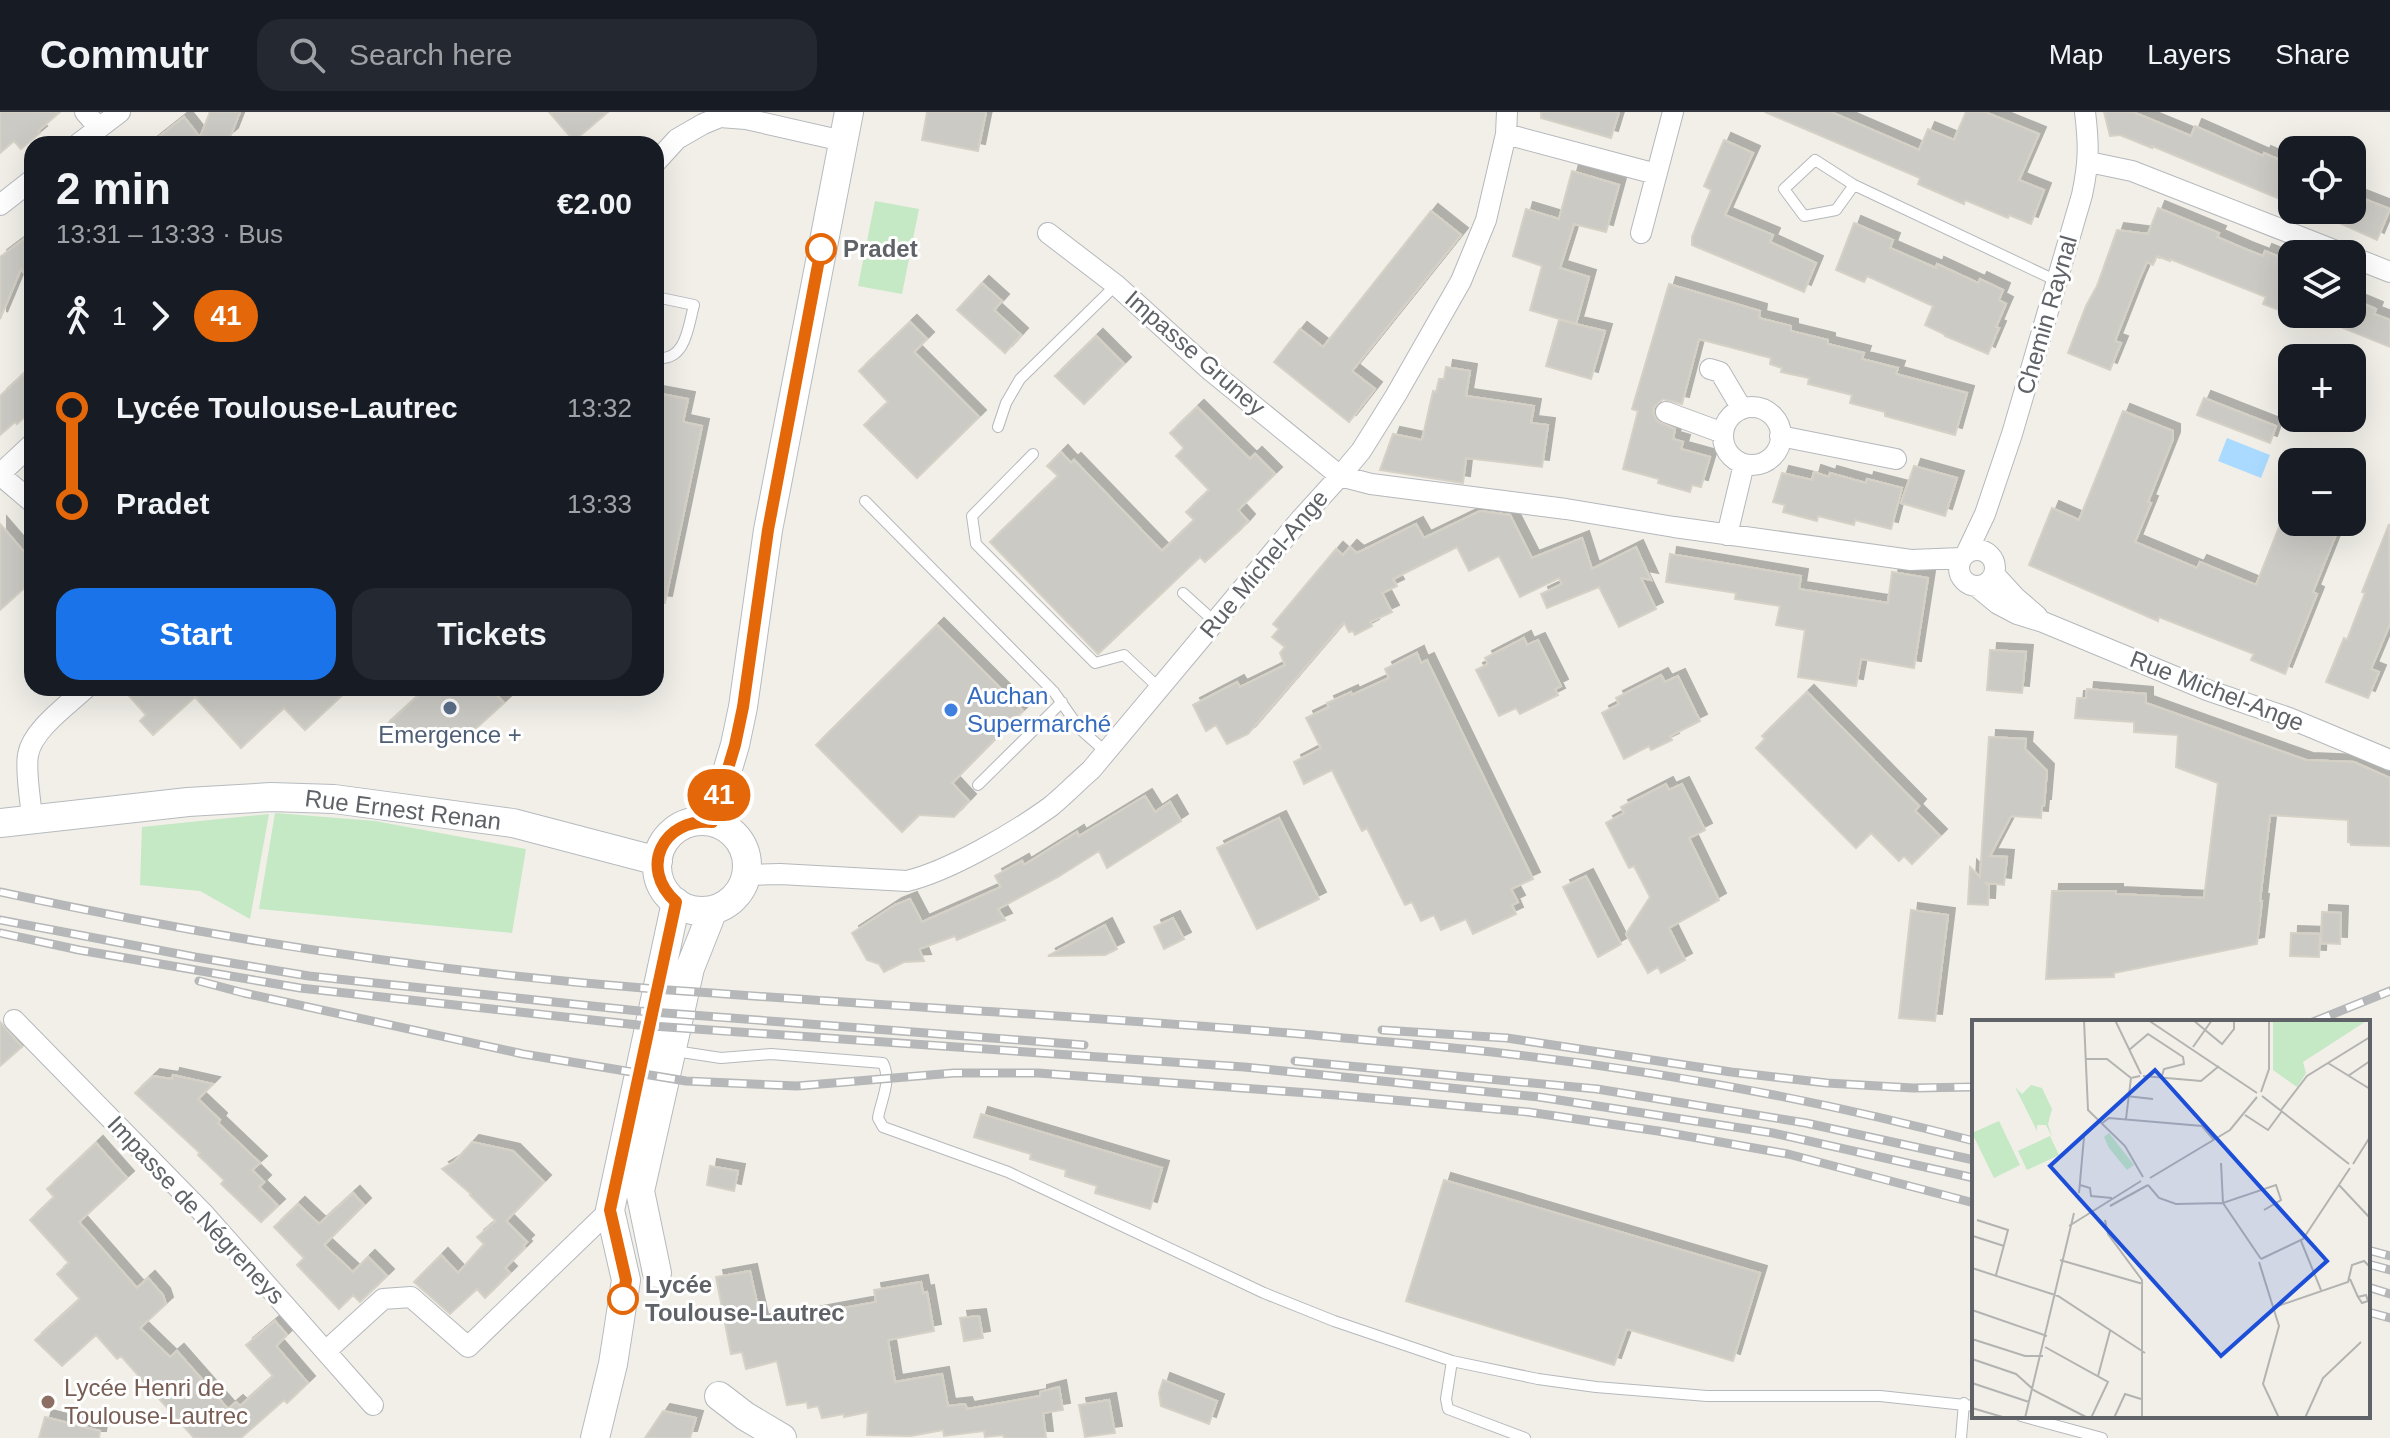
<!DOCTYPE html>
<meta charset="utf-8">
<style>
body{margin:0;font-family:Helvetica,sans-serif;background:#242831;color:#f1f3f6;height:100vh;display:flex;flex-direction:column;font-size:30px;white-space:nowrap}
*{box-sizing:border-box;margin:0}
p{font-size:26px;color:#9ea1a6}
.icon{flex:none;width:44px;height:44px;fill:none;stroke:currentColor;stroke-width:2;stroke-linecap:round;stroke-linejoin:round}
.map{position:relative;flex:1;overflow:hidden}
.drawer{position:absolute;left:24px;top:24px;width:640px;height:560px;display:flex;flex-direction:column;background:#171b24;border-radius:24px;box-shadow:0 8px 32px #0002}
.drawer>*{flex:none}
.badge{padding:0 16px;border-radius:26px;font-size:28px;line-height:52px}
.tools{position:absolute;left:2278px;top:24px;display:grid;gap:16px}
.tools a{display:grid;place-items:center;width:88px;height:88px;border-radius:16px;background:#171b24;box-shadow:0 8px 32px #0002;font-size:40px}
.map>.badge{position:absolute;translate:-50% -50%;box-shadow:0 0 0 4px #fff}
.legs{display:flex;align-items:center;gap:12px;height:88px;padding:0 32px;font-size:26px}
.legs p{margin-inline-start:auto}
.headline{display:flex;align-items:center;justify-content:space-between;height:136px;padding:0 32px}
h1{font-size:44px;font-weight:800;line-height:60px}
.primary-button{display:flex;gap:16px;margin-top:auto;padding:16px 32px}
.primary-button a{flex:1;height:92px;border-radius:24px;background:#1a73e8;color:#fff;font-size:32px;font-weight:800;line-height:92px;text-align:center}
.primary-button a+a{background:#242831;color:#f1f3f6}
ul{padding:0 32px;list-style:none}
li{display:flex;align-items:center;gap:28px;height:96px;font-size:30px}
li i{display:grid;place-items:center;width:12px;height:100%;margin:0 10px;background:currentColor}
li i::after{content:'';width:20px;height:20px;margin:-10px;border:6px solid;border-radius:50%;background:#171b24}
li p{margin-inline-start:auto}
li:first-child i{background:linear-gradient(#0000 50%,currentColor 0)}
li:last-child i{background:linear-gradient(currentColor 50%,#0000 0)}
header{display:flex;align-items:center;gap:48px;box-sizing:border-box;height:112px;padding:0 40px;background:#171b24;border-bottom:2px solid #363941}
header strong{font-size:38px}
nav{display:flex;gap:44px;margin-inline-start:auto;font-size:28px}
.search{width:560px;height:72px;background:#242831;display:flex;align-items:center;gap:20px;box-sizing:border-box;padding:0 28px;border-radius:24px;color:#9ea1a6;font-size:30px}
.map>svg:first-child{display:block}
.green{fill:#c5e8c5}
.water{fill:#aadaff}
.building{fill:#cccac5;stroke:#d6d1c6;stroke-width:2;filter:url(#shadow)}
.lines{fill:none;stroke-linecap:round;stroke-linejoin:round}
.lane-casing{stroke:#b5b8bc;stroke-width:12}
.street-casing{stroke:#b5b8bc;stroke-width:22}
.secondary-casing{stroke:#b6babf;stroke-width:30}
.lane{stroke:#fff;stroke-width:10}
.street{stroke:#fff;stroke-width:20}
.secondary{stroke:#fff;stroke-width:28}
.rail-casing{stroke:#b6b7b8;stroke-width:9}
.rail{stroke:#fff;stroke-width:6;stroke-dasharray:18;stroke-linecap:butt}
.line-1-casing{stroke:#fff;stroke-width:18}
.line-1{stroke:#e46809;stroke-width:12}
.stop-1-dot{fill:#fff;stroke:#e46809;stroke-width:4}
.service-dot{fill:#5c6f8a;stroke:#fff;stroke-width:3}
.shop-dot{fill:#3f7fe0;stroke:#fff;stroke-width:3}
.education-dot{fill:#8d6e63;stroke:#fff;stroke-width:3}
.labels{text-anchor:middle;stroke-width:6;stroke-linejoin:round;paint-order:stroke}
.stop-label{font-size:24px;font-weight:bold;fill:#5f6368;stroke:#fff;text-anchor:start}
.street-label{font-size:24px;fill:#5f6368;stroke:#fff}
.shop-label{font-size:24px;fill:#366cbe;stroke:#fff;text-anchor:start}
.service-label{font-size:24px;fill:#4e5e75;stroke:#fff}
.education-label{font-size:24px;fill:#785e54;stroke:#fff;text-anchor:start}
.inset-road{fill:none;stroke:#b3b3b1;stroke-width:2}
.view{fill:#1d4ed8;fill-opacity:0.15;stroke:#1d4ed8;stroke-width:4}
.inset-edge{fill:none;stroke:#5f6368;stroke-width:4}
</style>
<header>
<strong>Commutr</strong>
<div class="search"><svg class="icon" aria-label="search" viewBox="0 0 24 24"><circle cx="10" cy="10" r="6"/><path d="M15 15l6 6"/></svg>Search here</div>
<nav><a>Map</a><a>Layers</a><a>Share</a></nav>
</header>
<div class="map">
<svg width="2390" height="1326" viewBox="0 0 2390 1326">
<defs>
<filter id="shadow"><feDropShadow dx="7" dy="-7" stdDeviation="0" flood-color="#0004"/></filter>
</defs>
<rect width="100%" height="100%" fill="#f1efe8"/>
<path class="green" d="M875,89l44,8 -17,85 -44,-8z
M275,701l100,8 151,28 -14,84 -253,-24z
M269,702l-19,105 -50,-28 -60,-6 2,-58z"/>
<path class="water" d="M2227,326l43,17 -9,23 -43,-17z"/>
<path class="building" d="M0,0h60l-22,19 2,2 -19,16 -7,-8 -14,12z
M210,0h30l-9,23 -11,9h-70l34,-27 16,20z
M549,0h59l-34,29z
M927,0h59l-8,39 -56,-11z
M1541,0h78l-8,26 -70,-20z
M1765,0h66l88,38 9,-21 26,11 12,-28h19l54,22 -20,46 25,10 -13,34 -22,-9 -1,3 -43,-18 -1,4 -46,-20 2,-6z
M2104,0h29l58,24 4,-10 68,30 1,-3 28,12v39l-140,-58v2l-32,-13 -10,1z
M1724,28l29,13 -28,62 48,20 -3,7 46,21 -12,29 -112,-47v-8l19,-47 -7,-4z
M1572,59l47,14 -13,47 -32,-8 -14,44 29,9 -13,47 -46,-14 12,-44 -29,-10 13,-47 33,10z
M2359,85l31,12 -13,31 -66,-30h42z
M2158,96l61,25 -2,4 28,12 18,7 2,-5 27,11v53l-29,-11 3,-7 -96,-38v2l-13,-5 -4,9 -6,-3 -8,18 -24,61 6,2 -11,27 -42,-17 18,-47 11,-20 20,-56 31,4z
M1431,99l30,24 -109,136 23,18 -26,33 -75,-60 26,-33 23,18z
M1854,111l39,17 -3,8 46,20 1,-4 41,19 2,-4 23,11 -4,10 7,4 -10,23 3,1 -11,26 -43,-18 -1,-2 -19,-9 8,-19 -66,-30 -3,6 -28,-12z
M32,121v49l-11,-13 -21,50v-62z
M982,171l20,18 -8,9 27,25 -16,18 -48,-43z
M1669,172l91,27 -1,7 32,8v5l37,9v4l36,9 -2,6 36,9 -2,6 71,19 -12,42 -70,-19v-4l-35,-9 2,-8 -44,-11 1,-6 -28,-6 1,-4 -12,-4 1,-6 -72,-19 -17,65 -19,-5 -9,8 -1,6 4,8 18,8 -2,10 10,3 -2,7 29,8 -9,30 -9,-2 -2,7 -32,-9 1,-4 -36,-10 15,-58 -6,-2z
M2352,187l24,10 -2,5 16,6v27l-81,-33h43z
M1559,208l46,11 -14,48 -45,-13z
M910,210l17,17 -13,13 65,65 -62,61 -53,-53 24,-23 -29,-31z
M1096,224l28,28 -40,40 -29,-28z
M32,254v44l-15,14 -2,-2 -15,13v-39z
M1446,255l24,4 -4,25 68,10 -3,17 17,2 -6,42 -76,-9 -3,25 -83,-13 13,-36 29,6 11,-49 3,1 3,-13h5z
M656,281l32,6 -5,23 19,4 -37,177 -9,-1z
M2204,286l72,28 -6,17 -73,-28z
M1197,295l53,52 5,-5 20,20 -37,36 10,11 -7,8 -36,33 -5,-5 -102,97 -108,-112 68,-66 -11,-10 14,-14 10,11 3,-3 88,91 32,-31 -8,-8 23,-22 -33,-34 8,-8 -14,-15z
M2123,299l50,20v8l-25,63 3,1 -16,39 62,26 3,-6 56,23 25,-63h60l-28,70 4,2 -32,80 -34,-14 3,-6 -95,-37 -1,4 -129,-56 23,-57 27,12z
M1914,354l43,12 -12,38 -44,-13z
M1814,360l15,5 1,-4 36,10 1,-4 35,9 -11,41 -36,-9 -1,5 -36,-9 -1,5 -34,-9 2,-7 -12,-3 9,-29 30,7z
M1480,399l30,4 22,43 50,-20 10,31 44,-22 15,33 -10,-2 15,31 -37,18 -20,-40 -52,21 -6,-14 21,-10 -3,-6 -39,19 -21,-41 -30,15 -12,-24 -64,32 4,7 -15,7 10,19 -22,10 2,4 -17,9 -2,-4 -4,1 -5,-10 -96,112 -21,10 -11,-19 -10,6 -13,-26 44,-23 3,5 45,-22 -5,-12 5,-6 -13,-10 7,-8 -6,-5 63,-75 7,6 7,-8 7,6 59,-29 8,14z
M0,412l32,37v20l-32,29z
M2389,412l1,100 -19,45 8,3 -11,26 -42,-16 18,-44 3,2 18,-47 -3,-1z
M1670,442l131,22 -2,13 89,14 4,-31 36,6 -14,90 -53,-9 -5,27 -58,-9 7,-47 -29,-5 4,-19 -45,-7 1,-6 -70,-11z
M937,513l86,86 -71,72 17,18 -15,16 -35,-2 -17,17 -86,-87z
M1524,526l3,7 11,-5 23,46 -6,3 3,6 -38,19 -4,-6 -17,8 -23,-46 12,-6 -3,-6z
M1990,538l36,2 -4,41 -35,-3z
M1417,541l4,10 6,-3 106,219 -22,10 7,13 -6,3 4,9 -43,20 -7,-15 -25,11 -7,-15 -13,6 -9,-19 -7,3 -38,-77 -5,3 -30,-61 -28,14 -10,-22 27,-14 -15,-30 23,-11 -2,-4 24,-11 1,3 37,-17 -4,-9z
M1661,563l4,7 13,-6 22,45 -30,15 2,4 -21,10 -2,-4 -25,13 -22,-46 17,-9 -3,-6z
M122,576h228l-45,42 -21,-22 -43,40 -46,-51 -42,38 -13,-14 6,-6z
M427,576h63l14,15 -44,40 -43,-5v-6l-33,-5z
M2087,577l59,5v9l160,57 48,2 36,16v68l-39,-1 -1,-3h-2v-22l-78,-5 -10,86h2l-5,43 -143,29v4l-68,2 6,-88h64v3l88,4 14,-115 -42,-16 2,-32 -44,-3v-10l-59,-4 2,-20h9z
M1807,580l112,114 -4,5 25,25 -28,28 -8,-8 -5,5 -28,-28 -15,15 -100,-100 9,-9 -3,-3z
M1989,625l37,2 -1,10 22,22 -3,35h-2l-1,12 -30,-2 -21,40 17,1 -3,28 -18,-2 3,3 -1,19 -20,-1 2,-37 10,10z
M1666,672l3,6 13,-6 23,46 -16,8 30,62 -50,28 16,32 -24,13 -3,-6 -10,6 -22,-39 24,-37 -16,-31 -5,2 -23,-45 18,-10 -3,-6z
M1145,684l10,16 15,-10 11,19 -74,47 -8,-17 -41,26 -60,32 7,11 -48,20 -2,-4 -36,13 5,12 -20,1 -20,10 -5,-8 -12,-4 -15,-27 43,-28 15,-6 12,23 79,-35 -6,-11 27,-15 2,4 53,-33 2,4z
M1279,706l40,81 -62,30 -40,-81z
M1586,764l35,68 -23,13 -35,-70z
M1911,798l37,5 -13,106 -36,-3z
M2322,800l19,1 -1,31 -19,-1z
M1173,806l11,21 -20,10 -10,-22z
M1105,813l12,24 -12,6 -57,1z
M2291,821l29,1 -1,23 -29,-1z
M0,910l22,25 -22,19z
M173,963l40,9 -15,15 22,21 -2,3 42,40 -8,7 12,12 -5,5 19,19 -17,16 -40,-38 3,-4 -26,-25 2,-2 -65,-60 18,-17 19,3z
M981,1002l181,54 -12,41 -55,-16 2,-7 -32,-10 1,-6 -36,-11 1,-5 -57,-17z
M472,1030l41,9 31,31 -38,39 21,21 -4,4 2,2 -20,20 5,5 -25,25 -8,-9 -27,25 -36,-32 27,-27 17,18 26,-29 -7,-7 19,-16 -26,-26 1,-1 -29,-25 13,-8z
M96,1031l31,35 -48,44 58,66 11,-10 15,17 3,9 -26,24 30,29 7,-6 51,58 8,-7 4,4 33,-30 -27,-31 29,-24 12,14 -11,11 32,37 -21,20 -3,-3 -43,38h-47l-73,-82 -4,3 -21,-24 -34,31 -27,-26 45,-41 -23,-25 12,-11 -39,-43 24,-23 -7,-8z
M710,1054l28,5 -4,20 -27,-6z
M1444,1068l316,93 -27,88 -106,-32 -13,36 -208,-64z
M353,1081l11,12 -40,40 29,27 15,-15 19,19 -27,26 -7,-7 -14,14 -42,-44 7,-7 -30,-31 24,-23 21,20z
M750,1159l11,50 6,1 109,-20 -2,-12 47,-8 2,11 4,-1 7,39 -46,9 7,42 47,-8 6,32 17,-2 2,5 73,-13v-4l19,-5 4,23 -20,3 3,25h-42l-1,-3 -18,2 -1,-6 -40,5 -1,-6 -32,6 -44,-1 1,-23 -24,5v-3l-22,4 -4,-12 -10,2 -1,-6 -20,3 -10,-44 -31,8 -4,-17 -11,2 -15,-77z
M979,1204l4,22 -19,3 -4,-23z
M1163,1268l54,21 -8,23 -48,-18 -2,-13z
M1109,1288l6,33 -30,4 -6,-32z
M663,1299l33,7 -6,20h-45z
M45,1305l55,14 -1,7h-60z"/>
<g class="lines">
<defs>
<path id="lane" d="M1854,73l-18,25 -32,6 -20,-27 31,-29 39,25 203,96
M656,185l38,8c-6,22 -8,57 -38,53
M998,315l8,-24 14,-24 96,-94
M1033,342l-61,62 4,28 119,119 29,-8 35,33
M865,389l189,191 26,37 26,23
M1183,481l32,29
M978,673l84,-83
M675,939l46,7 50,-4 112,9c9,18 -2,37 -5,55l5,9 125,45 256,121 70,28 118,40 -6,38 2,10 77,29
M1452,1249l86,18 58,8 111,9h173l94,10
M2021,1304l81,22
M1961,1326l3,-35"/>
<path id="street" d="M85,0l14,16
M1506,22l150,40
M78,32l42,-32
M656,50l21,-23 26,-15 17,-7 26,2 97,22
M2089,50l43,9 212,83
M0,93l32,-25
M1048,121l68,52 95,86 129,105 21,-25 35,-56 65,-114 25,-61 20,-86 1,-22
M1641,121l32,-121
M2352,145l38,15
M1710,257l10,3 22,37
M1723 324a29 29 0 1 1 58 0a29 29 0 1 1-58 0Z
M1666,300l57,21
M1780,324l116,23
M0,362l32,-30
M0,363l32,27
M1727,423l17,-71
M1959 456a18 18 0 1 1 36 0a18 18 0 1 1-36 0Z
M1966,442l19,-40 27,-80 70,-239c7,-33 7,-50 3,-83
M1994,462l21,23 22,19
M1976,474l22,18 19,10 26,8 164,68 82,28 101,42
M32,708c-1,-19 -7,-48 -4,-65 4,-25 40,-50 58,-67
M746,763l34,-1 127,7c42,-10 107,-48 143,-74 14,-11 27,-25 41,-37l209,-250 40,-44 31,8 195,25 108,18 237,33 51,-2
M14,908l191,195 168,190
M326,1239l57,-52 28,-2 57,50 142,-137"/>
<path id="secondary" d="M657 754a45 45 0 1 1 90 0a45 45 0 1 1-90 0Z
M712,710l23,-77 8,-38 25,-177 81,-418
M0,711l188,-21 83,-5 63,2 179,24 145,38
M657,1161l-17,-82 50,-223 23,-58
M719,1284l26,20 37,22
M595,1326l18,-74 13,-84 -16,-70 66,-308"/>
</defs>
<use href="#lane" class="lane-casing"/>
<use href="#street" class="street-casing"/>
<use href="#secondary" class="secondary-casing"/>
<use href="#lane" class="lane"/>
<use href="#street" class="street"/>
<use href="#secondary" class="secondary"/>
<defs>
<path id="rail" d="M0,780c212,46 427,79 643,96 223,17 447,28 670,47 59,6 119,10 179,17 162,18 324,47 482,89
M0,808l195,37 114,19 330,35 445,34
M0,821l79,17 221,38 338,37 606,42 295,30 234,36 201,45
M199,869l45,12 279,61 163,27 111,5 157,-13h84l298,22 192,17 130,19 130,23 186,49
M2313,910l77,-31
M1382,918l125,8 224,34 96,11 86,5 61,-1
M1295,949l302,28 209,34 168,37
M2368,1138l22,6
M2368,1152l22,6
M2368,1175l22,7
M2368,1200l22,6"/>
</defs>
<use href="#rail" class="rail-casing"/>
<use href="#rail" class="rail"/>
</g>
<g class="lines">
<defs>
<path id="line-1" d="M623,1187l3,-19 -16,-70 66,-308c-38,-34 -13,-84 36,-80l23,-77 8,-38 25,-177 53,-281"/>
</defs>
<use href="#line-1" class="line-1-casing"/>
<use href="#line-1" class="line-1"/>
</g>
<g class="stop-1-dot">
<circle cx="821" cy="137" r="14"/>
<circle cx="623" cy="1187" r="14"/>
</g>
<circle class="service-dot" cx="450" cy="596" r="8"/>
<circle class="shop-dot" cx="951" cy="598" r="8"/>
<circle class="education-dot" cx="48" cy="1290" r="8"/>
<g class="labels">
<g class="stop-label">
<text x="843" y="145">Pradet</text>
<text x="645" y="1181">Lycée<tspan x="645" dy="28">Toulouse-Lautrec</tspan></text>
</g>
<g class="street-label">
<text transform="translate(2047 203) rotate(-74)" y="8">Chemin Raynal</text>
<text transform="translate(1195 241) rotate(41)" y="8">Impasse Gruney</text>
<text transform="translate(1264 452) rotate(-50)" y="8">Rue Michel-Ange</text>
<text transform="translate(2217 579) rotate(21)" y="8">Rue Michel-Ange</text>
<text transform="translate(403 698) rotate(7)" y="8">Rue Ernest Renan</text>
<text transform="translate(196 1098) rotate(47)" y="8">Impasse de Négreneys</text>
</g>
<g class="shop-label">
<text x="967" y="592">Auchan<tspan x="967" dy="28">Supermarché</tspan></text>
</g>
<g class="service-label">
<text x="450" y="631">Emergence +</text>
</g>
<g class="education-label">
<text x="64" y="1284">Lycée Henri de<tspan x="64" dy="28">Toulouse-Lautrec</tspan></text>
</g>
</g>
<g transform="translate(1972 908)">
<rect width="398" height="398" fill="#f1efe8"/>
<path d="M396,0l-65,42 3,11 -9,14 -24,-17v-49zM59,65l11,3 10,21 -4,15 4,13 -6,-12h-9v6l-22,-44 7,7zM27,101l21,44 -26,13 -22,-45zM137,113l25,32 -7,5 -18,-22 -5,-11zM78,116l9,19 -32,15 -9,-19z" fill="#c5e8c5"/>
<path class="inset-road" d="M112,0l4,90 37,36 18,31M143,0l26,54M176,0l109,73M221,0l29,24 12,-15v-9M221,27l19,-27M157,30l19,-16 35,23 1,7 -20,5 -3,10M113,39h22l24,19 9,-2M356,43l42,26M171,56l58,5 18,-15M376,56l22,-15M289,72l8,-23v-49M154,76l27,3M290,76l87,68M309,90l26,-34 63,-39M273,95l23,15 14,-19M154,99l5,-41M129,104l8,-6 93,8 12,14M249,143l2,40 53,-18 5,15 -17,10M381,144l17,-27M178,158l80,-48 27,-33M108,165l10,3 1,8 21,2M176,165l11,13 17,6 47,-1 38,56M367,165l31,33M107,173l5,-56M138,186l38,-21M5,200l31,10 -12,45M133,200l3,14 34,46v138M97,206l72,-45M1,216l31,10M329,221l20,49M289,239l42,-20 47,-71M88,240l83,24M287,242l20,64 -16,58 16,34M0,248l86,28 87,57M378,259l8,18 8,-2 2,6 -6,2 -4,-6M303,287l73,-25 4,-17 12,-4 6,6M0,290l75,26M0,319l53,17h18M73,327l63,35 -17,36M0,339l44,15 19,17 53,27M126,356l12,-45M0,363l57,19M0,388l34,10M53,398l49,-205M142,398l11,-24 16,5M333,398l18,-40 38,-36"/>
<path class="view" d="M183,50l172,191 -106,95 -171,-190z"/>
<rect width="398" height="398" class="inset-edge"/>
</g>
</svg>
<div class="tools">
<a><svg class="icon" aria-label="locate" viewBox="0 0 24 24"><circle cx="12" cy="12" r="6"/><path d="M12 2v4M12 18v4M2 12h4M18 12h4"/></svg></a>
<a><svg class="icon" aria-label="layers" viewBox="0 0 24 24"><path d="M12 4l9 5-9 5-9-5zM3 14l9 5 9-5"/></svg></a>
<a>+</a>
<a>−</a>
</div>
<b class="badge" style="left:719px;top:683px;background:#e46809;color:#fff">41</b>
<section class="drawer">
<div class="headline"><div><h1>2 min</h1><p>13:31 – 13:33 · Bus</p></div><b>€2.00</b></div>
<div class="legs"><svg class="icon" aria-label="walk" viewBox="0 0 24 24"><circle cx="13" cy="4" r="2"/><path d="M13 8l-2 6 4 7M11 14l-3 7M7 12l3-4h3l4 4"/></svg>1<svg class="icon" aria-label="forward" viewBox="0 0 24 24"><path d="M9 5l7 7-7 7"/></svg><b class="badge" style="background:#e46809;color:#fff">41</b></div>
<ul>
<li><i style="color:#e46809"></i><b>Lycée Toulouse-Lautrec</b><p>13:32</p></li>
<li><i style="color:#e46809"></i><b>Pradet</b><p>13:33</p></li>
</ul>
<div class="primary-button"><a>Start</a><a>Tickets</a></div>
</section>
</div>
